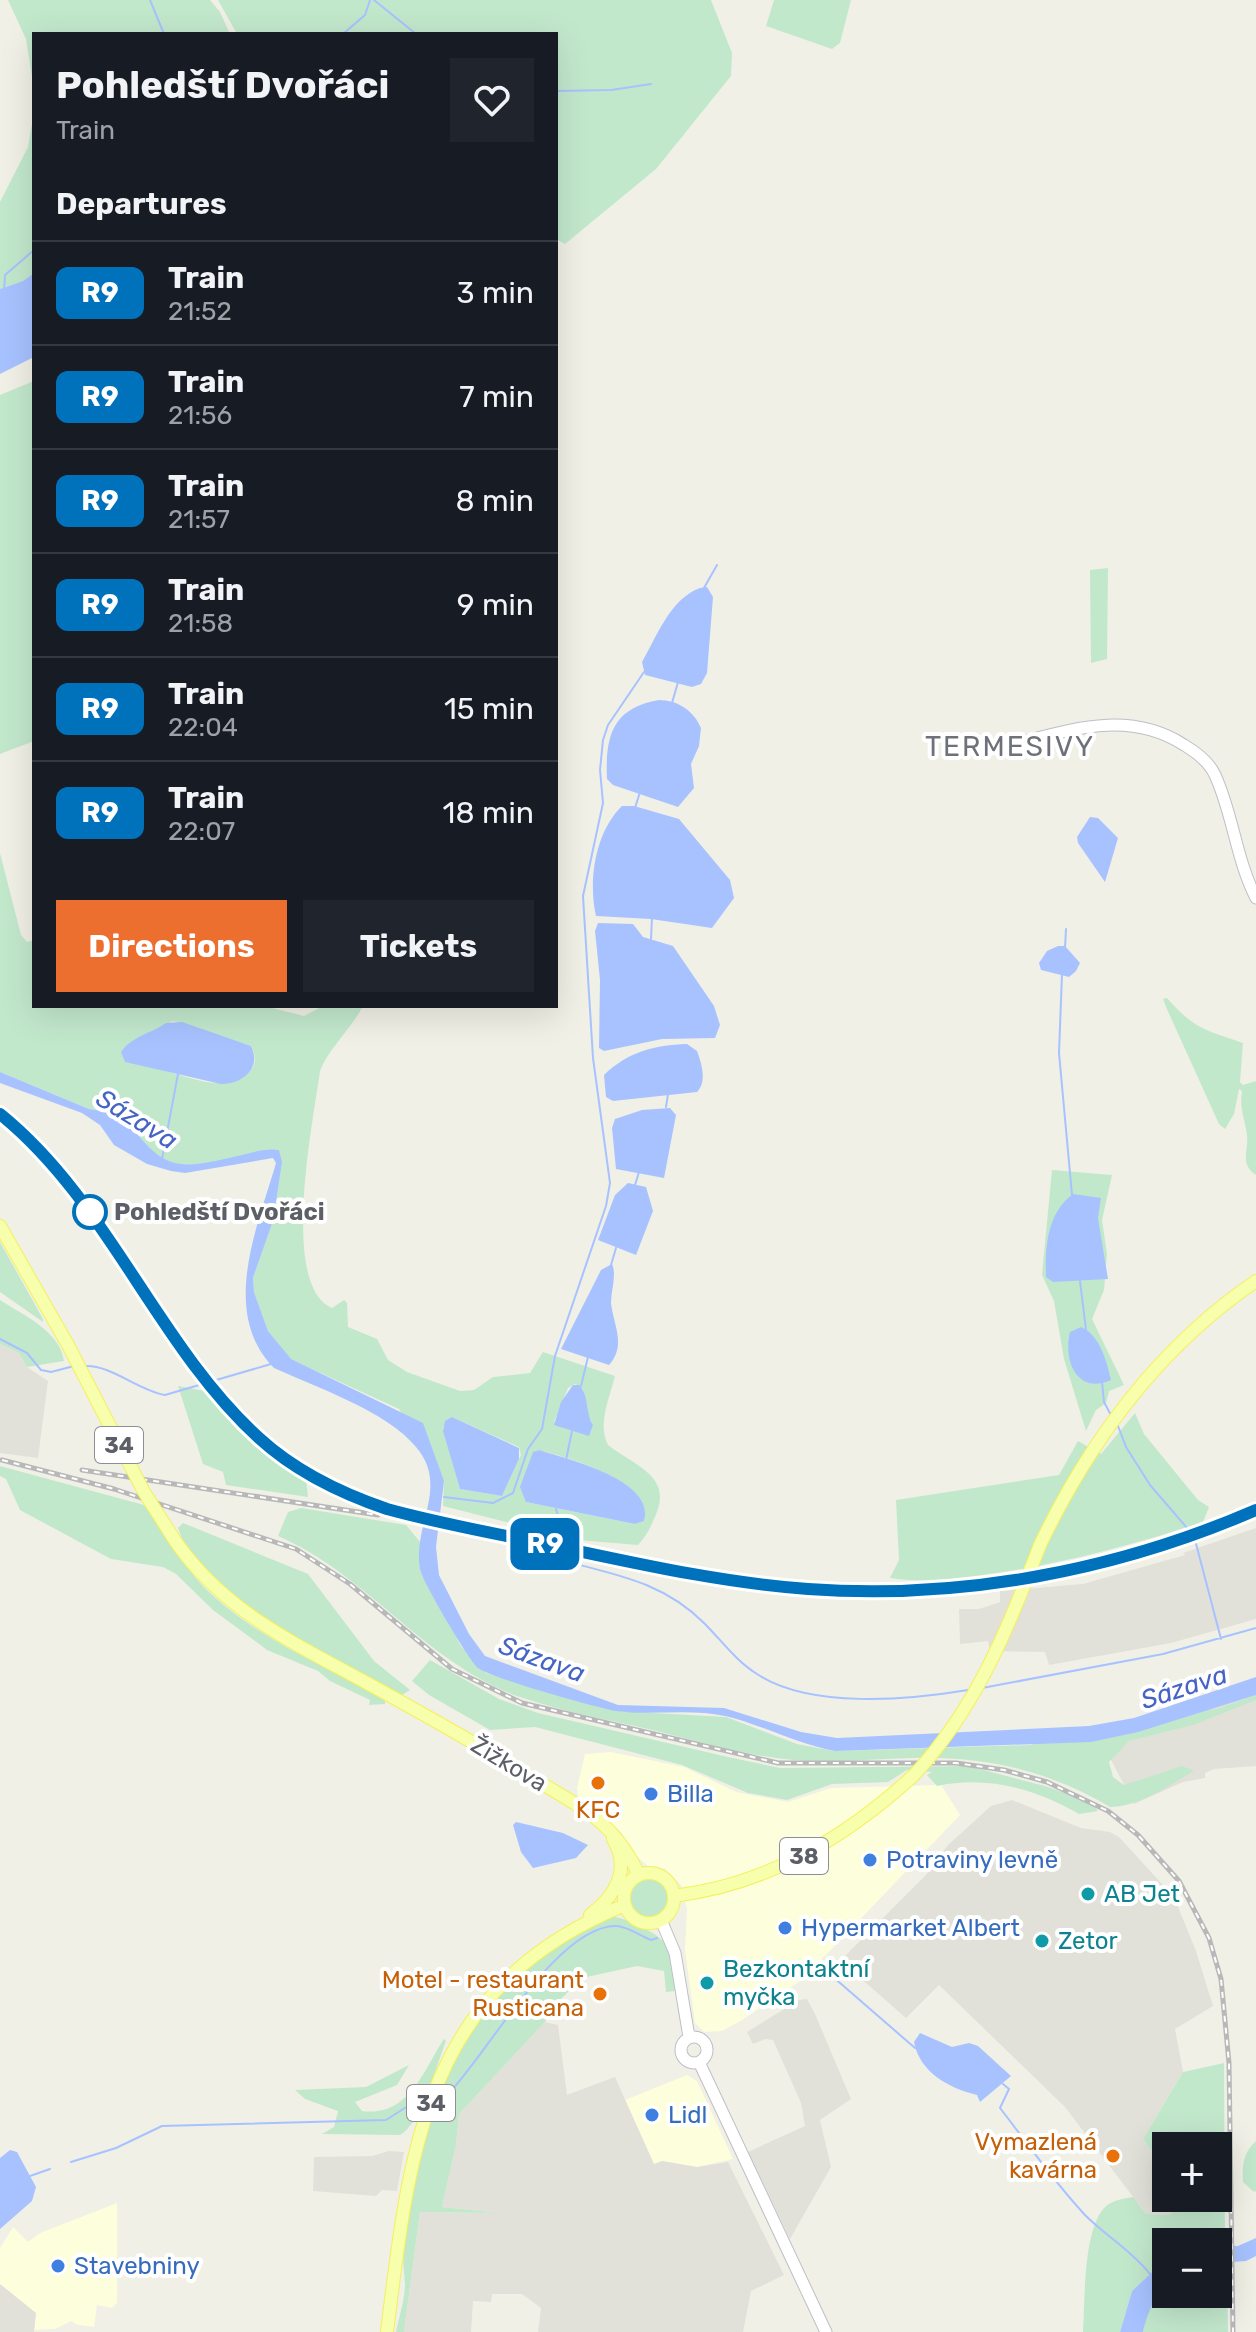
<!DOCTYPE html>
<meta charset="utf-8">
<style>
body{margin:0;font-family:Rubik,sans-serif;background:#20242c;color:#f1f3f6;height:100vh;display:flex;flex-direction:column;font-size:30px;white-space:nowrap}
*{box-sizing:border-box;margin:0}
p{font-size:26px;color:#9ea1a6}
.icon{flex:none;width:44px;height:44px;fill:none;stroke:currentColor;stroke-width:2;stroke-linecap:round;stroke-linejoin:round}
.map{position:relative;flex:1;overflow:hidden}
.side{position:absolute;left:32px;top:32px;width:526px;height:976px;display:flex;flex-direction:column;background:#171b24;border-radius:0px;box-shadow:0 8px 32px #0002}
.side>*{flex:none}
.badge{padding:0 16px;border-radius:12px;font-size:28px;line-height:52px}
.buttons{position:absolute;left:1152px;top:2132px;display:grid;gap:16px}
.buttons a{display:grid;place-items:center;width:80px;height:80px;border-radius:0px;background:#171b24;box-shadow:0 8px 32px #0002;font-size:40px}
.map>.badge{position:absolute;translate:-50% -50%;box-shadow:0 0 0 4px #fff}
h2{padding:0 24px;font-size:30px;line-height:72px}
.round{display:grid;place-items:center;flex:none;width:84px;height:84px;border-radius:0px;background:#20242c}
.overview{display:flex;align-items:center;justify-content:space-between;height:136px;padding:0 24px}
h1{font-size:38px;font-weight:700;line-height:60px}
.cta{display:flex;gap:16px;margin-top:auto;padding:16px 24px}
.cta a{flex:1;height:92px;border-radius:0px;background:#ec6f30;color:#fff;font-size:32px;font-weight:700;line-height:92px;text-align:center}
.cta a+a{background:#20242c;color:#f1f3f6}
ul{padding:0;list-style:none}
li{display:flex;align-items:center;gap:24px;height:104px;padding:0 24px;border-top:2px solid #363941}
li div{flex:1}
li b{display:block;font-size:30px}
li em{font-style:normal}
li .badge{min-width:88px;font-weight:700;text-align:center}
.map>svg:first-child{display:block}
.commercial{fill:#fdfedc}
.industrial{fill:#e1e1da}
.green{fill:#c2e8cc;fill-rule:evenodd}
.water{fill:#a7c2ff}
.lines{fill:none;stroke-linecap:round;stroke-linejoin:round}
.stream{stroke:#a7c2ff;stroke-width:2}
.secondary-casing{stroke:#bebfc7;stroke-width:13}
.primary-casing{stroke:#f4f05b;stroke-width:14}
.secondary{stroke:#fff;stroke-width:11}
.primary{stroke:#f7ffac;stroke-width:12}
.rail-casing{stroke:#b8b8b9;stroke-width:5}
.rail{stroke:#fff;stroke-width:2;stroke-dasharray:6;stroke-linecap:butt}
.primary-bridge-casing{stroke:#f4f05b;stroke-width:14;stroke-linecap:butt}
.primary-bridge{stroke:#f7ffac;stroke-width:12}
.line-casing{stroke:#fff;stroke-width:18}
.line{stroke:#0072bc;stroke-width:12}
.stop-dot{fill:#fff;stroke:#0072bc;stroke-width:4}
.food-dot{fill:#e8710a;stroke:#fff;stroke-width:3}
.shop-dot{fill:#3f7fe0;stroke:#fff;stroke-width:3}
.culture-dot{fill:#0f9aa8;stroke:#fff;stroke-width:3}
.labels{text-anchor:middle;stroke-width:8;stroke-linejoin:round;paint-order:stroke}
.shield{fill:#fff;stroke:#8e8f94;stroke-width:2}
.shield-label{font-size:22px;font-weight:bold;fill:#5d5f66}
.stop-label{font-size:24px;font-weight:bold;fill:#5d5f66;stroke:#fff;text-anchor:start}
.street-label{font-size:24px;fill:#5d5f66;stroke:#fff}
.shop-label{font-size:24px;fill:#366cbe;stroke:#fff;text-anchor:start}
.food-label{font-size:24px;fill:#c56008;stroke:#fff;text-anchor:end}
.culture-label{font-size:24px;fill:#0d838f;stroke:#fff;text-anchor:start}
.water-label{font-size:26px;font-style:italic;fill:#4663c6;stroke:#fff}
.quarter-label{font-size:28px;letter-spacing:2px;fill:#6e7178;stroke:#fff}
</style>
<div class="map">
<svg width="1256" height="2332" viewBox="0 0 1256 2332">
<rect width="100%" height="100%" fill="#f0f0e6"/>
<path class="commercial" d="M611,1752l73,15 52,25 52,10 43,-14 110,-3 19,30 -157,164 -61,41 -20,11 -18,1 -9,-9 -10,-73 2,-41 -6,-24 -16,-16 -17,-3 -14,-12 -13,-22 -43,-35 -1,-9 8,-34z
M687,2075l10,6 36,78 -36,8 -35,-6 -8,4 -29,-65z
M117,2203v100l-5,5 -15,-3 -3,22 -16,-2 -7,-4 -16,8 -21,1 2,-17 -36,-29v-36l13,-21 15,15 12,-9z"/>
<path class="industrial" d="M0,1344l19,9 8,14 21,14 -10,77 -38,-5z
M1256,1528v91l-85,24 -122,22 -4,-13 -55,-1 -2,-10 -28,3 -1,-35h20l21,-7v-11l83,-7 102,-29 -2,-2z
M1256,1695v71l-42,3 -9,4v5l-22,4 -49,22 -26,-50 -3,-13z
M1012,1800l69,28 29,4 9,5 55,60 22,54 17,55 -38,23 8,43 -40,67 23,31v28h21l-18,17 -23,-1 -81,-107 -126,-122 -33,33 -63,-55 1,-6 82,-82 22,-30 43,-39z
M799,2000l8,-1 8,15 36,85 -31,21 11,47 -41,72 -42,-87 57,-26 -4,-23 -28,-63 -8,-1 -12,5 -6,-12z
M545,2022l13,3 9,70 48,-18 39,87 8,-3 35,6 31,-5 56,113 -33,16 -8,41h-205l3,-24 -19,-14h-30l-1,8 -18,-1 -2,31h-67l16,-120 81,1 -59,-6 14,-62 3,-31z
M389,2151l15,1 -7,39 -15,-1 -6,6 -63,-5 1,-34 58,-1z
M0,2284l36,29 -2,19h-34z"/>
<path class="green" d="M8,0h202l10,12 10,22h-196v55l-8,-50z
M218,0h493l21,53 -1,23 -75,93 -91,75 -9,-5v-205h-319z
M774,0h77l-11,43 -8,6 -66,-23z
M34,112v161l-11,8 -23,8v-87l28,-55z
M34,381v360l-34,13v-359z
M1108,568l-1,91 -16,4 -1,-93z
M0,853l21,82 6,7 7,-2v66h230l40,10 19,-10h40c-12,23 -34,42 -43,65 -6,46 -41,215 12,237l12,-8 3,3 1,24 29,12 11,21 19,12 53,19 14,-1 19,-13 37,-4 13,-21 72,24c-5,21 -18,48 -7,69 28,22 67,31 46,74 -4,9 -8,18 -16,26l-61,-5 -134,-34 1,-25 -45,-72 -109,-50 -22,-28 -14,-39 -1,-14 20,-57 5,-71c-24,4 -88,24 -110,13 -20,-10 -33,-31 -46,-49l-33,-5 -89,-37zM173,1021l78,25c4,8 6,16 0,24 -23,30 -75,0 -104,-3l-6,-31zM575,1384l8,5 3,22 7,14 -39,-3 14,-34zM452,1417l67,30 2,8 -19,41 -42,-7 -17,-61zM537,1450c29,6 117,32 107,71l-9,3 -109,-22z
M1167,998c26,30 38,32 76,45l-3,39 3,3 13,-4v94c-17,-11 -7,-25 -9,-40 -2,-17 -8,-26 -5,-44l-3,-2 -5,25 -9,15 -6,-5 -53,-117 -3,-8z
M1052,1170l60,5 -10,45 5,34 -3,36 -12,29 32,66 -15,6 -3,12 -10,7 -10,21 -22,-72 -10,-58 -12,-26z
M0,1242l43,77v3l-43,-30z
M0,1300c23,15 60,31 64,61l-37,6 -8,-14 -19,-9z
M178,1386l32,6 48,51 48,36 2,18 -82,-12 -3,-13 -20,-8z
M1135,1413l9,21 54,66 11,7 -6,15c-73,24 -145,43 -221,53 -30,4 -62,8 -92,3l9,-18 -3,-60 163,-25 19,-34 23,13z
M0,1466l144,39c20,27 35,55 58,80 51,52 120,79 183,115v4l-16,1 1,-5 -40,-19 -12,-10 -51,-21 -54,-40 -37,-36 -13,-7 -52,-8 -91,-49 -14,-31 -6,-3z
M301,1508l105,17 15,18 -1,27 41,76 25,27 132,38 108,6 71,27 37,7 196,-6 190,-37 36,-13v5l-63,25 -64,16 -20,21 4,15 11,8 58,-19 12,5c-24,14 -55,36 -84,36 -60,-36 -126,-51 -196,-49 -40,1 -80,5 -120,2 -48,-4 -96,-19 -142,-30 -43,-10 -87,-18 -129,-32 -96,-32 -153,-122 -245,-162l10,-24z
M183,1523l125,51 66,87 36,29 -8,5c-64,-35 -201,-94 -224,-167z
M430,1660l69,39 39,14 190,44 52,11 188,-2 77,20 46,16 7,9 -19,3c-44,-25 -91,-39 -142,-28l-10,-11 5,-3 -25,-2 -19,12 -56,2 -45,16 -39,-7 -66,-28 -147,-38 -45,3 -61,-35 -17,-14z
M630 1898a19 19 0 1 1 38 0a19 19 0 1 1-38 0Z
M614,1917c10,1 15,5 24,9 37,15 32,27 37,65l-9,1 -2,-21 -27,-5 -55,12 -26,26 -11,18 -86,92 -3,31 -14,62 58,6 -80,-1 -16,120h-8c3,-15 9,-33 9,-48 -1,-14 -3,-29 -1,-43 16,-111 52,-238 156,-297 17,-9 35,-23 54,-27z
M444,2039l2,2c-10,25 -24,82 -46,94l-78,-1 12,-7 4,-16 -33,-12 -10,-9 71,-3 43,-22 -12,20 -42,17 7,9c47,6 61,-40 82,-72z
M1224,2063l1,181 -59,-2v17l-34,32 -12,41h-37c2,-31 0,-101 21,-124 8,-8 18,-9 29,-11l13,17 23,1 18,-17h31v-52h-52v24l-23,-31 40,-67z
M1256,2141v50l-2,1 -11,-10c-1,-17 0,-29 13,-41z
M1218,2263l9,1 1,68h-85l4,-22 18,-32 1,16h52z"/>
<path class="water" d="M34,273v84l-34,17v-85l23,-8z
M700,588l7,-1 6,10 -6,76 -6,11 -9,3 -47,-12 -3,-13c15,-26 28,-63 58,-74z
M659,700c19,0 35,11 42,28l-2,18 -8,18 3,24 -16,19 -65,-22 -6,-6c-2,-44 6,-71 52,-79z
M622,806h12l45,13 51,61 4,18 -22,30 -61,-9 -55,-3c-8,-35 -1,-84 26,-110z
M1090,817l8,1 20,20 -13,44 -27,-39 -1,-6z
M598,923l35,1 10,13 30,9 41,60 6,19 -5,13 -53,1 -58,12 -5,-3 1,-68 -5,-49z
M1058,946h7l15,17 -4,8 -7,6 -28,-7 -2,-7 8,-12z
M182,1022l69,24c11,22 -8,38 -30,38l-96,-22 -4,-10c11,-16 31,-19 45,-29z
M687,1044l10,7c5,13 10,31 0,41l-84,9 -7,-4 -2,-22c24,-23 50,-30 83,-31z
M0,1072l89,37 33,5c42,58 52,57 120,41 12,-3 24,-7 37,-5l3,12 -9,59 -20,57 1,14 14,39 23,28 132,64 21,58 -8,66 3,28 30,59 16,22 133,49 106,3 77,24 36,6 252,-12 45,-8 122,-41v18l-118,37 -47,10 -256,9c-39,-7 -72,-26 -110,-35 -36,-8 -73,0 -109,-5 -21,-4 -125,-33 -138,-43 -10,-9 -56,-87 -58,-99 -8,-44 30,-82 -4,-122 -29,-36 -101,-60 -142,-79 -55,-56 -16,-142 2,-205l-3,-5 -88,15 -14,-2 -24,-7 -33,-19 -14,-20 -18,-12 -82,-30z
M670,1108l6,7 -12,63 -48,-9 -4,-41 3,-9 27,-9z
M628,1183l18,4 7,24 -17,44 -38,-15 17,-45z
M1073,1194l28,4 -3,20 10,61 -55,3 -7,-5c-1,-30 1,-64 27,-83z
M612,1264c5,11 -1,26 -1,39 2,21 16,42 -2,62l-48,-16 40,-79z
M1081,1327c19,8 26,35 30,53 -34,15 -48,-19 -41,-48z
M573,1385h6c10,9 6,27 14,40l-4,11 -35,-11 7,-23z
M452,1417l67,31v11l-17,37 -42,-7 -17,-58 2,-10z
M539,1450c28,9 117,30 105,71l-9,3 -109,-22 -6,-15 13,-35z
M516,1822l47,11 25,12 -12,13 -43,10 -12,-16 -8,-27z
M920,2033l32,14 17,-4 9,3 33,30 -31,26 -3,-7c-28,-7 -57,-22 -63,-53z
M10,2150l7,2 19,35 -4,14 -32,28v-71z
M1256,2238v18l-10,5 -28,2v-18l20,1z
M1166,2259c0,26 -18,46 -23,73h-23l12,-41z"/>
<g class="lines">
<path class="stream" d="M150,0l14,34
M374,0l42,34
M343,34l22,-19 5,-15
M556,91l55,-1 40,-6
M4,291l1,-16 29,-25
M704,588l13,-23
M672,703l6,-21
M635,808l5,-16
M651,939l1,-22
M1065,948l1,-19
M1062,974l-3,79 13,142
M666,1107l2,-13
M162,1159l16,-85
M635,1185l4,-13
M611,1265l5,-17
M1080,1281l6,49
M0,1339l27,14 14,17 10,2 23,-6
M85,1366c27,-1 52,24 80,29l106,-31
M1102,1382l2,20 8,15
M581,1386l7,-29
M1118,1426l8,21 24,38 44,51 27,103
M566,1460l6,-29
M444,1497l49,6 20,-10 15,-44 14,-20 13,-73 51,-150 4,-23 -17,-125 -10,-162 20,-93 -3,-33 3,-30 5,-15 36,-53
M556,1509l16,54c51,13 94,22 132,60 18,18 32,38 53,51 53,35 151,26 211,16
M982,1688l181,-34 93,-26
M832,1976l83,72
M1003,2084l6,5 -9,19c28,36 54,74 85,107 22,22 45,34 65,59
M449,2093c39,-40 109,-169 168,-167 12,1 23,10 34,14l6,-2
M71,2162l45,-14 46,-22 224,-6 33,-21
M30,2176l20,-7"/>
<defs>
<path id="secondary" d="M1006,746c61,-15 121,-38 178,-1 12,7 25,17 31,30 18,39 21,84 41,123
M661,1920l14,33 14,84
M681 2050a13 13 0 1 1 26 0a13 13 0 1 1-26 0Z
M699,2062l127,270"/>
<path id="primary" d="M0,1226l68,119
M176,1542c48,69 118,101 189,140 55,30 110,61 164,94 49,30 84,43 110,99
M1040,1545c50,-105 118,-197 216,-264
M624 1898a25 25 0 1 1 50 0a25 25 0 1 1-50 0Z
M674,1896c95,-12 171,-58 240,-121
M590,1915c26,-20 41,-45 23,-76
M387,2332c23,-190 40,-347 238,-427"/>
</defs>
<use href="#secondary" class="secondary-casing"/>
<use href="#primary" class="primary-casing"/>
<use href="#secondary" class="secondary"/>
<use href="#primary" class="primary"/>
<defs>
<path id="rail" d="M0,1114c111,89 156,236 264,328 77,66 174,80 270,100 72,14 143,31 215,41 172,23 349,-4 507,-72
M2,1460l112,29 182,60 54,35 102,85 70,34 256,60h178l48,7 43,12 61,29 30,24 41,46 30,57 12,41 8,84 4,269
M82,1470l296,45"/>
</defs>
<use href="#rail" class="rail-casing"/>
<use href="#rail" class="rail"/>
<defs>
<path id="primary-bridge" d="M68,1345l76,147 32,50
M914,1775c63,-68 93,-145 126,-230"/>
</defs>
<use href="#primary-bridge" class="primary-bridge-casing"/>
<use href="#primary-bridge" class="primary-bridge"/>
</g>
<g class="lines">
<defs>
<path id="line" d="M0,1114c109,88 156,230 259,324 37,34 81,55 128,71 58,16 118,26 177,39 80,17 161,35 244,41 153,11 307,-18 448,-79"/>
</defs>
<use href="#line" class="line-casing"/>
<use href="#line" class="line"/>
</g>
<circle class="stop-dot" cx="90" cy="1212" r="16"/>
<g class="food-dot">
<circle cx="598" cy="1783" r="8"/>
<circle cx="600" cy="1994" r="8"/>
<circle cx="1113" cy="2156" r="8"/>
</g>
<g class="shop-dot">
<circle cx="651" cy="1794" r="8"/>
<circle cx="870" cy="1860" r="8"/>
<circle cx="785" cy="1928" r="8"/>
<circle cx="652" cy="2115" r="8"/>
<circle cx="58" cy="2266" r="8"/>
</g>
<g class="culture-dot">
<circle cx="1088" cy="1894" r="8"/>
<circle cx="1042" cy="1941" r="8"/>
<circle cx="707" cy="1983" r="8"/>
</g>
<g class="labels">
<g class="shield">
<rect x="95" y="1427" width="48" height="36" rx="6"/>
<rect x="780" y="1838" width="48" height="36" rx="6"/>
<rect x="407" y="2085" width="48" height="36" rx="6"/>
</g>
<g class="shield-label">
<text x="119" y="1453">34</text>
<text x="804" y="1864">38</text>
<text x="431" y="2111">34</text>
</g>
<g class="stop-label">
<text x="114" y="1220">Pohledští Dvořáci</text>
</g>
<g class="street-label">
<text transform="translate(509 1764) rotate(31)" y="8">Žižkova</text>
</g>
<g class="shop-label">
<text x="667" y="1802">Billa</text>
<text x="886" y="1868">Potraviny levně</text>
<text x="801" y="1936">Hypermarket Albert</text>
<text x="668" y="2123">Lidl</text>
<text x="74" y="2274">Stavebniny</text>
</g>
<g class="food-label">
<text x="598" y="1818" text-anchor="middle">KFC</text>
<text x="584" y="1988">Motel - restaurant<tspan x="584" dy="28">Rusticana</tspan></text>
<text x="1097" y="2150">Vymazlená<tspan x="1097" dy="28">kavárna</tspan></text>
</g>
<g class="culture-label">
<text x="1104" y="1902">AB Jet</text>
<text x="1058" y="1949">Zetor</text>
<text x="723" y="1977">Bezkontaktní<tspan x="723" dy="28">myčka</tspan></text>
</g>
<g class="water-label">
<text transform="translate(137 1119) rotate(32)" y="9">Sázava</text>
<text transform="translate(542 1659) rotate(20)" y="9">Sázava</text>
<text transform="translate(1184 1687) rotate(-18)" y="9">Sázava</text>
</g>
<g class="quarter-label">
<text x="1010" y="756">TERMESIVY</text>
</g>
</g>
</svg>
<div class="buttons">
<a>+</a>
<a>−</a>
</div>
<b class="badge" style="left:545px;top:1544px;background:#0072bc;color:#fff">R9</b>
<section class="side">
<div class="overview"><div><h1>Pohledští Dvořáci</h1><p>Train</p></div><a class="round"><svg class="icon" aria-label="heart" viewBox="0 0 24 24"><path d="M12 20l-8-8c-3-5 5-10 8-4 3-6 11-1 8 4z"/></svg></a></div>
<h2>Departures</h2>
<ul>
<li><span class="badge" style="background:#0072bc;color:#fff">R9</span><div><b>Train</b><p>21:52</p></div><em>3 min</em></li>
<li><span class="badge" style="background:#0072bc;color:#fff">R9</span><div><b>Train</b><p>21:56</p></div><em>7 min</em></li>
<li><span class="badge" style="background:#0072bc;color:#fff">R9</span><div><b>Train</b><p>21:57</p></div><em>8 min</em></li>
<li><span class="badge" style="background:#0072bc;color:#fff">R9</span><div><b>Train</b><p>21:58</p></div><em>9 min</em></li>
<li><span class="badge" style="background:#0072bc;color:#fff">R9</span><div><b>Train</b><p>22:04</p></div><em>15 min</em></li>
<li><span class="badge" style="background:#0072bc;color:#fff">R9</span><div><b>Train</b><p>22:07</p></div><em>18 min</em></li>
</ul>
<div class="cta"><a>Directions</a><a>Tickets</a></div>
</section>
</div>
